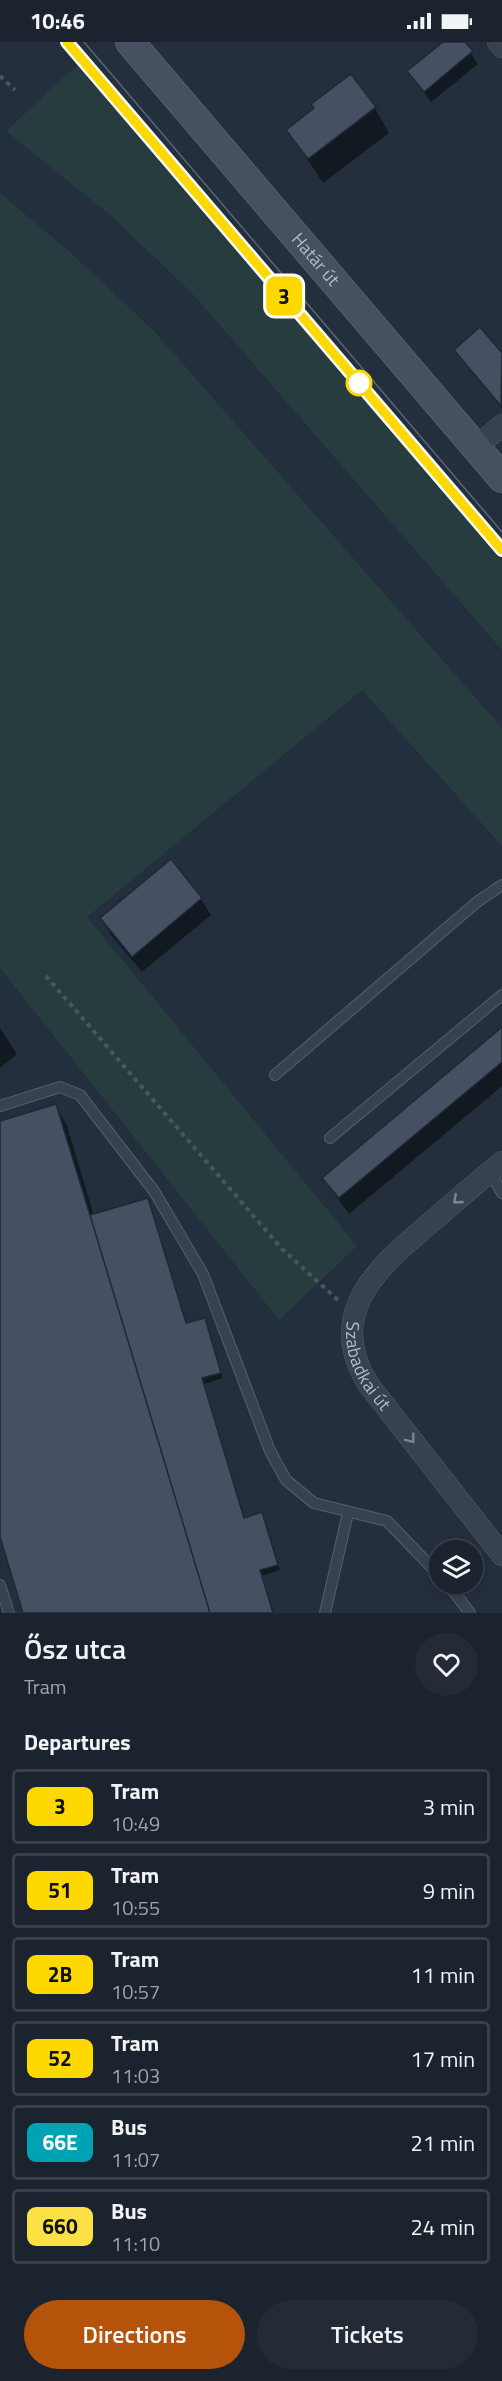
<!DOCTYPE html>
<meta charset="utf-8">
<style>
body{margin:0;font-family:"Titillium Web",sans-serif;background:#242b36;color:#f1f3f6;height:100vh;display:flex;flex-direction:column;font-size:22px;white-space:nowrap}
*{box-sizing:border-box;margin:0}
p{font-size:20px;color:#a0a4aa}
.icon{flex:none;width:33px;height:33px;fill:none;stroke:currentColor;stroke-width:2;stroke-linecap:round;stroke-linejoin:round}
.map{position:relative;height:1571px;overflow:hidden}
.drawer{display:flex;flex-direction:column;background:#1b232e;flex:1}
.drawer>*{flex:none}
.badge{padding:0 12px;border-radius:9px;font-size:21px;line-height:39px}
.tools{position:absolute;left:429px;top:1498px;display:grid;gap:12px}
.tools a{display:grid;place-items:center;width:54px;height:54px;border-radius:50%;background:#1b232e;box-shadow:0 3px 9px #0003,0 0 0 2px #39404a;font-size:30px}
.map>.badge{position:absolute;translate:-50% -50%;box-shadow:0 0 0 3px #fff}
h2{padding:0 24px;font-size:22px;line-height:54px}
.round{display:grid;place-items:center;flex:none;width:63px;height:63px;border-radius:32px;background:#242b36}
.head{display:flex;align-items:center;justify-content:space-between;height:102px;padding:0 24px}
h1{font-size:28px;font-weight:600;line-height:45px}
.button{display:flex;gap:12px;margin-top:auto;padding:12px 24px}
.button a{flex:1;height:69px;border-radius:36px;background:#b45309;color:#fff;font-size:24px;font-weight:600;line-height:69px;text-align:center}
.button a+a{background:#242b36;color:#f1f3f6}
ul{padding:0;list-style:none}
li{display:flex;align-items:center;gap:18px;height:75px;margin:0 12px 9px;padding:0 12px;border:3px solid #39404a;border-radius:6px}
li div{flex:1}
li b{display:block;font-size:22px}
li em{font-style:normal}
li .badge{min-width:66px;font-weight:700;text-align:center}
.status{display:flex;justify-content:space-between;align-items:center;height:42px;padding:0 30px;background:#1b232e;direction:ltr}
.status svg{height:16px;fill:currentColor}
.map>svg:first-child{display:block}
.green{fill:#263c3f}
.shadow{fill:#0007}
.building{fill:#455162;stroke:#1f2835;stroke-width:1.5}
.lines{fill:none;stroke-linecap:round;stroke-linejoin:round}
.service-casing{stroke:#565f6c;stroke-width:12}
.minor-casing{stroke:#565f6c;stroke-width:22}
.secondary-casing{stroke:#565f6c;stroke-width:30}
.path{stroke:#44595c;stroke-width:4;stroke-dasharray:4.5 4.5;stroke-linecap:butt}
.service{stroke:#38414e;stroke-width:10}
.minor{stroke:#38414e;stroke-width:21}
.secondary{stroke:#465061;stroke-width:28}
.tram{stroke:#5a6575;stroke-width:1.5}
.oneway{stroke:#7c8592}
.line-casing{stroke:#fff;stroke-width:14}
.line{stroke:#ffd800;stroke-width:9}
.stop-dot{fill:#fff;stroke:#ffd800;stroke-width:3}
.labels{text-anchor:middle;stroke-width:4.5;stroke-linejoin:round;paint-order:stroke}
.street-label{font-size:18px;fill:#b4bcc9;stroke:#1d2633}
</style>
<div class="status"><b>10:46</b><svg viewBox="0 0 49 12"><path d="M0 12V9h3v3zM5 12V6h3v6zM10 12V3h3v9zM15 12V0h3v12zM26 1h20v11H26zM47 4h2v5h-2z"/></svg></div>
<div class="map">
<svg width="502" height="1571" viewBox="0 0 502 1571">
<rect width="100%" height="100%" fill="#242f3e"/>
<path class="green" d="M77,23l425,495v90l-311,-358 -82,-78 -103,-83z
M0,151l71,60 83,78 348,397v118l-140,-156 -275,227 270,329 -78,74 -279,-352z"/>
<path class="shadow" d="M445,0h18l15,22 -47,38 -22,-30z
M375,66l14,25 -66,50 -35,-53z
M480,287l22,26v54l-46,-59z
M201,857l10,16 -69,57 -31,-37 -9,-16z
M0,986l17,26 -17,14z
M502,987v57l-153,128 -26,-36z
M56,1064l11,20 27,90 53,-16 39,125 18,-6 3,6 16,53 -19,6 41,135 17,-5 3,5 15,51 -18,6 12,37h-249l-25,-81v-409z"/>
<path class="building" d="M443,0h22l8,9 -49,41 -17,-21z
M351,32l25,33 -68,52 -22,-29 28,-22 -3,-4z
M480,285l22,26 -1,53 -47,-56z
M171,817l31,39 -70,59 -32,-39z
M502,985v35l-163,136 -17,-20z
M56,1062l34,111 120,398h-187l-23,-76v-416z
M148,1156l38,125 19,-5 16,55 -19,5 42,140 18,-6 16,53 -18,5 13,43h-63l-120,-398z"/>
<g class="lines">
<defs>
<path id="service" d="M275,1033l202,-173 25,-17
M0,1064l60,-19 20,8 74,96 49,83 67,177 16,29 28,23 73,18 53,55
M330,1096l172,-143
M490,1130l12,21
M448,1542l22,29
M0,1543l9,28
M325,1571l23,-100"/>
<g id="minor">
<path d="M498,0l4,5"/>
<path d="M475,406l27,-23"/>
<path id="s1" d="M502,1120c-25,20 -49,41 -73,62 -52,44 -104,89 -61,160l134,171"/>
</g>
<g id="secondary">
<path id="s2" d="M130,0l372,436"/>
</g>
</defs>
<use href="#service" class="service-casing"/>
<use href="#minor" class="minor-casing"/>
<use href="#secondary" class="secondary-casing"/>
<path class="path" d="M0,34l15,14
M46,934l236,273 56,51"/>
<use href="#service" class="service"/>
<use href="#minor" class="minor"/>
<use href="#secondary" class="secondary"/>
<path class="tram" d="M67,0l435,508
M84,0l418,490"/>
</g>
<defs><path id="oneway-chevron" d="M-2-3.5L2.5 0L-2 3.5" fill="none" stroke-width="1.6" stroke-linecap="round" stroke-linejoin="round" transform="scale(1.5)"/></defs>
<g class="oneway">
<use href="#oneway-chevron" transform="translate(457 1158) rotate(139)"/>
<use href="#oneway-chevron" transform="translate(411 1397) rotate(52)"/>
</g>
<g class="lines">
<defs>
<path id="line" d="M67,0l435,508"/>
</defs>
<use href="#line" class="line-casing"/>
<use href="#line" class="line"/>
</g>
<circle class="stop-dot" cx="359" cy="341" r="12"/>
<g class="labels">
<g class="street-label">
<text dy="6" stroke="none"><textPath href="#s2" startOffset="286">Határ út</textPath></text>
<text dy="6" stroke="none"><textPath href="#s1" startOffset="270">Szabadkai út</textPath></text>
</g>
</g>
</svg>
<div class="tools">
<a><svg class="icon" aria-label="layers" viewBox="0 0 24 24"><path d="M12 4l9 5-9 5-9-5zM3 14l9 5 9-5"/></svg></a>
</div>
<b class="badge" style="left:284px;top:254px;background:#ffd800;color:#111">3</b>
</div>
<section class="drawer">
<div class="head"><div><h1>Ősz utca</h1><p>Tram</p></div><a class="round"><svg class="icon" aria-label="heart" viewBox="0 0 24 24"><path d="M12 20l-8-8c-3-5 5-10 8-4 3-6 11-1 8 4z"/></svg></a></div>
<h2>Departures</h2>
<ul>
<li><span class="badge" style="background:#ffd800;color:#111">3</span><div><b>Tram</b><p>10:49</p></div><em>3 min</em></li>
<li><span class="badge" style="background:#ffd800;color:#111">51</span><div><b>Tram</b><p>10:55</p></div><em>9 min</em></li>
<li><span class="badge" style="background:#ffd800;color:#111">2B</span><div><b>Tram</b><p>10:57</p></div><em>11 min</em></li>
<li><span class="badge" style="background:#ffd800;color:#111">52</span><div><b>Tram</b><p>11:03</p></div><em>17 min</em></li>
<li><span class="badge" style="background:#00a3b4;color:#fff">66E</span><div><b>Bus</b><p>11:07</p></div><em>21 min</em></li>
<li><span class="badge" style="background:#fbe143;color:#111">660</span><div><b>Bus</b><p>11:10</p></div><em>24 min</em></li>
</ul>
<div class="button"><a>Directions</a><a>Tickets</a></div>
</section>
